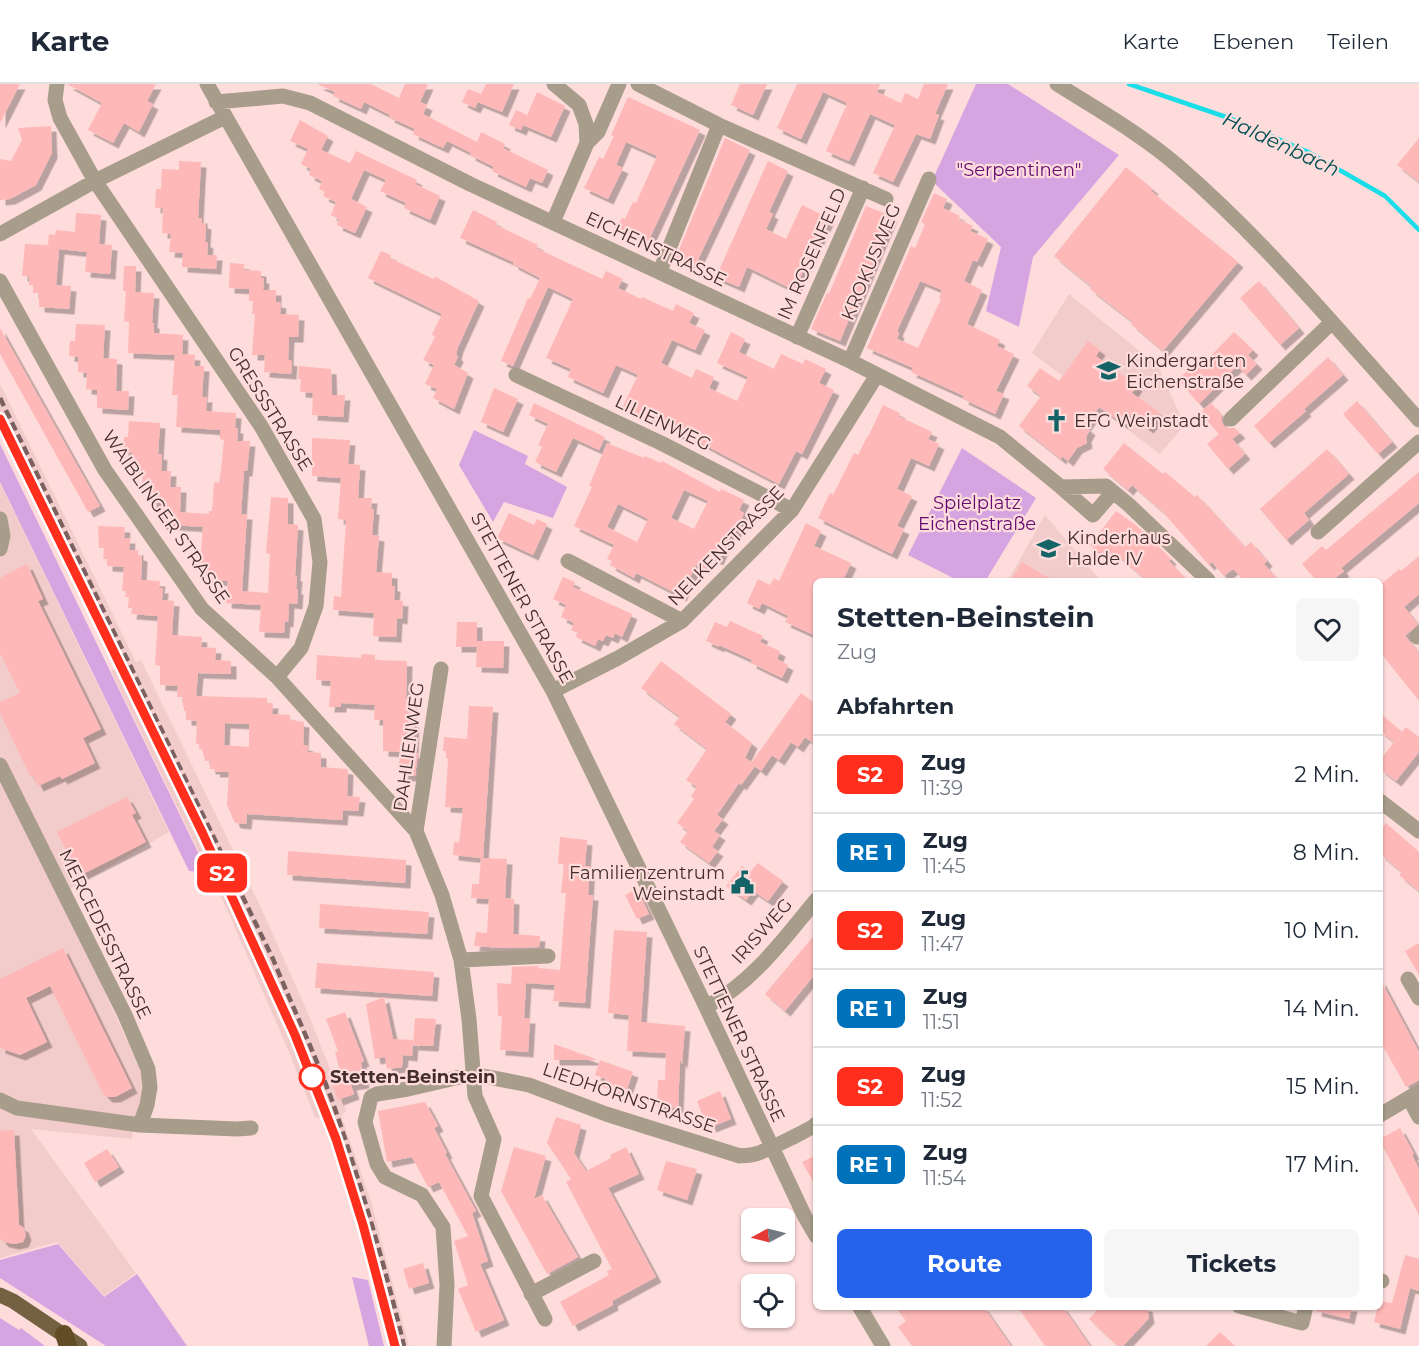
<!DOCTYPE html>
<html lang="de">
<meta charset="utf-8">
<style>
body{margin:0;font-family:Montserrat,sans-serif;background:#f6f6f7;color:#1f2937;height:100vh;display:flex;flex-direction:column;font-size:22px;white-space:nowrap}
*{box-sizing:border-box;margin:0}
p{font-size:20px;color:#747a83}
.icon{flex:none;width:33px;height:33px;fill:none;stroke:currentColor;stroke-width:2;stroke-linecap:round;stroke-linejoin:round}
.map{position:relative;flex:1;overflow:hidden}
.side{position:absolute;left:813px;top:494px;width:570px;height:732px;display:flex;flex-direction:column;background:#fff;border-radius:9px;box-shadow:0 2px 4px #0004}
.side>*{flex:none}
.badge{padding:0 12px;border-radius:9px;font-size:21px;line-height:39px}
.needle{width:39px;rotate:263deg}
.controls{position:absolute;left:741px;top:1124px;display:grid;gap:12px}
.controls a{display:grid;place-items:center;width:54px;height:54px;border-radius:9px;background:#fff;box-shadow:0 2px 4px #0004;font-size:30px}
.map>.badge{position:absolute;translate:-50% -50%;box-shadow:0 0 0 3px #fff}
h2{padding:0 24px;font-size:22px;line-height:54px}
.round{display:grid;place-items:center;flex:none;width:63px;height:63px;border-radius:9px;background:#f6f6f7}
.overview{display:flex;align-items:center;justify-content:space-between;height:102px;padding:0 24px}
h1{font-size:28px;font-weight:700;line-height:45px}
.button{display:flex;gap:12px;margin-top:auto;padding:12px 24px}
.button a{flex:1;height:69px;border-radius:9px;background:#2563eb;color:#fff;font-size:24px;font-weight:700;line-height:69px;text-align:center}
.button a+a{background:#f6f6f7;color:#1f2937}
ul{padding:0;list-style:none}
li{display:flex;align-items:center;gap:18px;height:78px;padding:0 24px;border-top:2px solid #e0e1e3}
li div{flex:1}
li b{display:block;font-size:22px}
li em{font-style:normal}
li .badge{min-width:66px;font-weight:700;text-align:center}
header{display:flex;align-items:center;gap:36px;box-sizing:border-box;height:84px;padding:0 30px;background:#fff;border-bottom:2px solid #e0e1e3}
header strong{font-size:28px}
nav{display:flex;gap:33px;margin-inline-start:auto;font-size:21px}
.map>svg:first-child{display:block}
.built{fill:#f2ccca}
.green{fill:#d6a5e1}
.lines{fill:none;stroke-linecap:round;stroke-linejoin:round}
.stream{stroke:#19dde7;stroke-width:4.5}
.building{fill:#feb8b7;fill-rule:evenodd;filter:url(#shadow)}
.minor{stroke:#a89d8b;stroke-width:15}
.major{stroke:#746141;stroke-width:15}
.highway{stroke:#614c25;stroke-width:18}
.rail{stroke:#7b6261;stroke-width:4.5;stroke-dasharray:9 4.5;stroke-linecap:butt}
.line-casing{stroke:#fff;stroke-width:14}
.line{stroke:#ff2e1d;stroke-width:9}
.stop-dot{fill:#fff;stroke:#ff2e1d;stroke-width:3}
.labels{text-anchor:middle;stroke-width:4.5;stroke-linejoin:round;paint-order:stroke}
.park-label{font-size:18px;fill:#630a73;stroke:#fedcdb}
.street-label{font-size:18px;fill:#432e2d;stroke:#fedcdb}
.poi-label{font-size:18px;fill:#432e2d;stroke:#fedcdb;text-anchor:start}
.stop-label{font-size:18px;font-weight:bold;fill:#432e2d;stroke:#fedcdb;text-anchor:start}
.water-label{font-size:20px;font-style:italic;fill:#004f53;stroke:#fedcdb}
</style>
<header>
<strong>Karte</strong>
<nav><a>Karte</a><a>Ebenen</a><a>Teilen</a></nav>
</header>
<div class="map">
<svg width="1419" height="1262" viewBox="0 0 1419 1262">
<defs>
<filter id="shadow"><feDropShadow dx="5.5" dy="5.5" stdDeviation="0" flood-color="#0004"/></filter>
</defs>
<rect width="100%" height="100%" fill="#fedcdb"/>
<path class="built" d="M1069,210l89,72 22,49 2,10 -1,4 -21,25 -54,-41 2,-3 -76,-57z
M0,300l136,278 5,-2 122,252 44,99 37,93 2,8 -5,3 30,86 38,145h-21l-26,-108 -38,-118 -9,-3 -26,-65 -60,-138 -118,-243 4,-3 -115,-234z
M0,399l169,349 -109,63 88,191 -14,34 -2,19 -101,-10 105,144 -32,23 -47,-54 -57,16z
M1045,431l55,65h-92z"/>
<path class="green" d="M976,0h32l111,71 -86,102 -14,70 -33,-16 15,-64 -69,-66z
M474,346l54,26 -3,8 42,23 -14,31 -49,-16 -11,20 -34,-57z
M0,360l208,429 -19,-2 -189,-389z
M962,364l74,50 -50,82h-29l-49,-25z
M58,1160l46,53 33,-23 50,72h-81l-106,-68v-18z
M352,1193l16,3 16,66h-15z
M0,1234l19,12 2,-2 24,18h-45z"/>
<g class="lines">
<path class="stream" d="M1129,0l103,35 76,33 77,44 34,34"/>
</g>
<path class="building" d="M0,0h20l-20,39z
M67,0h89l-9,17 6,3 -14,28 -15,-9 -11,20 -25,-13 14,-27z
M317,0h54l28,14 6,-14h23l-8,18 7,3 -4,9 54,28 4,-10 24,12 -2,4 45,22 -6,13 -12,-5 -4,9 -34,-16 2,-4 -24,-12 1,-2 -24,-12 -4,7 -30,-14 2,-5 -26,-12 1,-2 -26,-13 -3,7 -28,-13 2,-4z
M486,0h28l-12,28 -24,-10 -3,6 -13,-6 6,-13 13,5z
M740,0h27l-14,31 -22,-10z
M797,0h83l-3,8 24,11 4,-10 13,6 6,-15h24l-13,30 4,1 -9,24 -14,-5 -23,48 -20,-9 22,-48 -3,-1 -22,-10 -21,47 -23,-10 21,-47 -2,-2 -22,-10 -22,47 -24,-11z
M537,8l28,14 -14,31 -28,-12z
M628,13l72,33 -52,112 -31,-14 5,-10 3,1 8,-17 3,1 21,-47 -31,-14 -10,23 7,3 -15,31 -24,-11 15,-31 4,2 11,-23 -3,-1z
M516,26l11,5 -6,15 -12,-5z
M300,36l28,16 -7,14 29,13 6,-12 61,29 -2,4 25,12 -10,24 -26,-12 2,-5 -26,-12 6,-11 -22,-10 -13,29 16,8 -12,26 -18,-8 2,-6 -8,-4 5,-13 -13,-6 2,-4 -6,-3 3,-8 -13,-6 2,-6 -10,-5 7,-15 -18,-8z
M51,42l1,27 -16,32 -26,14 -10,1v-41l11,2 11,-21 -4,-12z
M725,54l25,12 -55,116 -19,-9z
M1419,54v44l-22,-17z
M179,77l22,1 -3,56h4v5l4,1 -1,18 3,1 -1,12h10l-1,14 -34,-2 1,-14 -14,-1 2,-18 -9,-1 1,-25h-8l1,-19h5l1,-20 17,1z
M768,77l20,10 -19,41 4,2 -7,15 20,10 16,-34 27,13 -35,72 -47,-23 -8,20 -23,-10z
M1126,83l27,22 -2,2 87,71 -75,89 -32,-27 2,-2 -43,-33 2,-2 -38,-31z
M934,109l13,6 -4,9 17,8 -2,3 15,7 -3,5 18,8 -11,23 -4,-2 -9,21 18,9 -15,34 33,16 -3,6 17,8 -18,37 8,3 -9,20 -32,-15 1,-3 -53,-24 2,-4 -46,-20 44,-102 4,2 10,-24 -4,-2zM920,197l22,9 -3,8 2,1 -23,49 -21,-9 2,-6 -2,-2z
M866,122l26,10 -52,125 -29,-12 16,-36 2,1z
M473,126l24,12 -1,3 42,20 -2,3 66,31 4,-8 17,8 -5,9 23,11 1,-2 31,14 3,-7 18,9 -5,10 16,7 -10,20 -23,-10 -11,23 31,15 4,-9 18,8 -5,11 28,13 11,-24 -31,-14 14,-31 14,7 -6,13 35,17 7,-15 22,10 2,-5 21,10 -7,14 15,7 -32,64 -6,-3 -17,33 -80,-42 -1,2 -24,-12 3,-7 -23,-10 -3,6 -29,-13 16,-33 -22,-10 -13,28 -35,-16 3,-8 -25,-11 27,-59 -25,-12 -35,79 -12,-5 27,-63 2,1 10,-21 -27,-14v-2l-53,-24z
M76,129l25,2 -2,29 13,1 -2,29 -25,-2 2,-20 -28,-3 -3,36 15,1 -2,23 -30,-2v-14h-6v-8h-4v-9h-7l3,-32 23,1 1,-11 6,1 1,-5 19,2z
M381,167l10,4 -1,3 43,21 3,-2 43,24 -21,46 -2,7 2,3 -4,8 14,8 -14,36 -21,-11 4,-9 -12,-5 9,-19 -11,-5 12,-23 -3,-3 10,-20 -74,-36z
M230,179l14,1v6l17,1v7h3l-1,12h13v12l5,1 -1,11 19,1 -1,22h-9l-1,23 4,1 -1,13 -27,-2 1,-17h-13l3,-41h-3l1,-13h-4v-12l-20,-1z
M124,182h12l-1,26h-6l25,1 -2,30h2v10l29,2 -1,19 13,1 -1,11h10l-2,31h5l-1,14 30,2 -1,15h3l-1,13h13l-3,30h-3l-3,43h6l-5,77 26,2 2,-39 -4,-1 5,-56 17,1v26l10,1 -3,51h2l-1,13h2l-1,15 -8,-1 -1,19 -3,-1 -1,12 -25,-1 2,-27 -35,-2 2,-22 -23,-2 1,-15 -6,-1 3,-36 -43,-3 2,-21 -11,-1 1,-16 -10,-1 1,-15 -11,-1 1,-16 -10,-1 1,-15h4l1,-16 31,2 -2,31 4,1 -1,16h10l-1,16h11l-1,25 29,2v-3h3l2,-29 5,1 2,-13 3,-30 -4,-1v-9l-44,-3 2,-32h-6l3,-40 -47,-2 1,-31 -5,-1 2,-30h-3z
M1259,197l40,47 -19,17 -40,-47z
M76,240l29,1 -2,33 14,1 -1,32h13l-1,19 -31,-2v-18l-11,-1 1,-16 -9,-1v-15l-9,-1 1,-15h5z
M0,244l100,178 -12,6 -88,-158z
M1234,248l19,18 -5,5 9,9 -11,11 -9,-9 -38,38 -21,-25 16,-14 4,4z
M1088,257l12,9 -4,6 41,30 -5,7 28,20 -12,15 -18,-13 -7,9 -24,-17 -14,19 5,4 -4,7 1,6 -10,5 -9,13 -6,-5 -1,3 -42,-33 22,-30 -14,-10 13,-18 19,13z
M1328,273l15,18 -39,34 2,2 -37,32 -15,-17z
M299,282l32,3 1,26h13l-2,22 -31,-2 1,-22 -13,-1 1,-13h-3z
M494,304l24,11 -15,33 -22,-10z
M1357,317l35,41 -14,12 -35,-40z
M534,319l71,34 -6,13 -26,-12 -17,34 -21,-10 7,-15 -4,-2 10,-21 -19,-9z
M1211,319l11,13v6l2,4 5,2h6l5,5 -8,6 13,15 -17,15 -21,-25 12,-10 -14,-16 2,-2 -5,-5z
M883,321l17,8 -2,3 34,16 -4,7 11,5 -10,22 -18,-8 -14,31 15,7 -15,30 7,3 -12,25 -74,-36 12,-25 3,2 21,-42 4,2 9,-18h1z
M312,354l38,2 -2,24 12,1 -2,33h14l-1,11h3l-2,26 7,1 -3,36 16,1v13h3l-1,14 9,1 -1,18 -5,-1 -1,19 -23,-1 1,-23 -41,-3 1,-14 7,1 5,-77 -8,-1 3,-41 -29,-2z
M607,359l37,15 1,-2 16,7 1,-2 58,31 1,-3 23,11 -5,10 5,3 -9,20 -4,-2 -13,29 -7,-3 -6,12 -9,-4 -15,31 -45,-23 -2,5 -24,-13 2,-4 -5,-2 7,-14 -40,-19 18,-39 -3,-1zM684,406l24,11 -14,28 -23,-11zM618,420l30,15 -11,23 -30,-15z
M1124,359l39,31 2,-2 30,25 2,-2 48,52 6,-5 16,19 -3,3 14,16h-34l-11,-11 -9,7 -12,-14 -3,3 -46,-53 -31,-27 -4,5 -25,-21z
M1327,365l22,25 -45,39 5,7 -23,20 -26,-31z
M1419,388v31l-78,65 3,3 -11,9h-17l-14,-16 20,-18 4,4z
M1116,427l21,15 34,33 -2,2 18,19h-41l-30,-26 -5,7 -21,-16z
M509,429l25,12 3,-6 10,5 -14,31 -36,-17z
M806,439l15,8 -7,15 37,17 -8,17h-27v56l-31,-14 3,-6 -26,-13 -3,6 -12,-6 11,-24 12,6 4,-7 5,3z
M98,442l27,1 -1,11h6l-1,12h9v5l4,1 -1,24 19,1 -1,7h4l-1,12 12,1 -2,34 30,2 -1,10 15,1 -1,12 16,1v13l-33,-1 -2,23 71,2v5h6l-1,11 18,1v5l14,2 -1,23 5,1v6l13,1v14l26,2 1,1 -1,26 13,1 -2,14 -15,-1 -1,10 -95,-6 -1,10 -11,-1 -8,-18 2,-33h-15l1,-3h-5v-8h-5l-3,-12h-3v-5h-3l1,-23 -11,-1v-9h-2v-4h-1v-10h-6l1,-11 -18,-1v-19l-5,-1 3,-49 -27,-2 1,-6h-4l1,-11h-4l1,-6h-4l2,-24 -17,-1v-7h-4l1,-11h-5zM225,639l24,1v23l-25,-2z
M1419,472v38l-15,13 14,17 -13,12 14,17v48l-39,-49v-67l19,-16 2,2z
M1022,478l30,18h-41z
M27,480l16,35 -5,2 63,128 -18,9 12,25 -33,16 -2,-3 -22,10 -5,-11 -3,1 -30,-63v-11l20,-9 -20,-40v-75z
M563,493l12,5 -2,5 59,27 -10,23 -7,-4 -2,5 -7,-3 -3,6 -5,-2 -3,7 -19,-9 2,-4 -7,-3 3,-7 -13,-6 5,-12 -13,-6z
M730,537l33,15 -3,6 20,9 -3,8 11,6 -6,13 -31,-15 1,-3 -33,-15v2l-13,-6 9,-19 12,5z
M457,538h20v19h27l-1,27 -27,-1 1,-20h-21z
M362,570l13,1v5l32,1 -1,37 6,1 -1,23h3l-1,31h5l-3,23h-13l1,-7 -4,-1 1,-16 -17,-1v-31h-9l1,-15 -34,-2v4h-12l2,-26 -15,-1 1,-25 44,3z
M661,577l70,53 -6,8 27,21 -7,15 7,4 49,-69 15,11v41l-11,-8 -7,10 -7,-5 -12,18 -7,-5 -11,16 -6,-5 -14,19 -2,-2 -22,32 6,4 -9,12 6,4 -8,12 6,4 -9,12 -29,-21 8,-11 -11,-8 17,-24 -3,-3 6,-9 -11,-7 21,-31 -33,-25 6,-7 -39,-29z
M469,622l24,1 -10,151 24,1 -2,39 9,1 -1,35 27,2 -1,11 -35,1 -30,-2 2,-14 11,1 2,-34 -18,-1 1,-14h7l2,-26 -28,-3 1,-13 5,1 4,-35 -18,-1 3,-48 -2,-1v-7h-3l1,-14 23,2z
M1380,629l22,19 4,-5 13,10v15l-23,29 -16,-12v-9l14,-18 -14,-11z
M127,713l9,16 -4,2 14,27 -67,34 -2,-4 -3,2 -7,-14 3,-2 -13,-26z
M1386,739l33,29v39l-20,-16 3,-3 -22,-18v-23z
M560,753l27,3 -2,26h5l-2,29h5l-8,108 -32,-2 2,-16 -29,-2 -2,35h6l-2,34 -28,-2 2,-34h-4l-1,-33 14,1 1,-17 26,-1v2l22,2 6,-77h-5l3,-29h-6z
M288,767l118,9 -1,23 -118,-8z
M758,779l25,18 -15,20 -15,-10 -7,9 -20,-14 16,-20 8,6z
M637,805l12,25 -12,5 -12,-24z
M320,820l109,8 -2,22 -108,-6z
M614,846l33,2 -6,90 44,4 -3,38 -2,-4 -2,48 -21,-2 1,-26h7l1,-27 -39,-2 2,-36 -21,-2z
M816,849v40l-31,38 -20,-17z
M1419,859v32l-14,-24z
M63,864l69,140 -17,9h-8l-5,-5 -52,-106 -24,12 21,44 -27,13 -20,-7v-69z
M317,879l117,9 -2,24 -117,-8z
M1380,895l39,73v28l-13,7 -26,-46z
M384,913l9,42 20,1 -1,16 -9,-1 -1,12 -15,2 -2,-12 -10,2 -9,-55z
M345,928l19,49 -3,1 3,21 -13,2 3,9 -16,6 -8,-22 11,-3 -6,-23 3,-1 -12,-32z
M415,934l21,1 -3,27 -20,-1z
M554,960l42,15v1h-42z
M600,976l33,12 -8,23 -22,-8 3,-8 -11,-4z
M720,1007l11,28 -20,8 -3,-7 -3,2 -8,-21z
M425,1018l13,24 -4,2 13,25 -2,1 31,57 -4,2 16,48 -8,3 24,56 -28,12 -18,-43 10,-4 -14,-44 14,-5 -29,-54 -11,5 -16,-30 -25,5 -9,-51z
M556,1033l25,8 -7,28 12,18 25,-13 -1,-3 16,-8 13,27 -31,14 48,89 -44,24 1,4 -40,21 -13,-24 49,-27 -2,-4 5,-2 -46,-87 5,-3 -24,-36z
M1400,1044l14,26 -2,1 7,14v46l-39,-74v-2z
M14,1046l5,95 4,2 3,8 -3,7 -9,2 -10,-2 -4,-4v-107z
M514,1063l32,9 -12,43 8,-4 36,62 -31,17 -46,-83z
M107,1065l12,18 -24,15 -11,-19z
M816,1071v32l-14,-25z
M666,1077l31,8 -10,31 -30,-10z
M1405,1171l14,4v32l-9,-3 -10,41 -26,-7 4,-16h2v-5l12,2z
M423,1179l6,20 -20,6 -6,-20z
M895,1222h88l28,40h-99l-14,-19 8,-6z
M1017,1222h45l28,40h-45z
M1101,1222h46l2,12 -26,28h-5l-29,-27z
M1317,1222h35l-3,13 -33,-8z
M1220,1248l15,14h-29z"/>
<g class="lines">
<path class="minor" d="M57,0l-2,16 5,18 35,63 166,245 53,93 6,43 -4,44 -15,42 -24,29
M207,0l346,607 153,316 99,210 11,19
M638,0l81,41 167,74
M1057,0c41,26 84,50 121,82 88,76 163,167 241,254
M216,18l67,-6 27,7 160,81 380,177 150,76 61,50 45,-1 23,19 79,75
M587,59l11,-11 21,-48
M553,138l34,-79 -1,-19 -7,-19 -25,-21
M0,150l95,-53 130,-64
M660,187l59,-146
M0,197l105,189 97,139 75,68 139,154 26,64 19,65 8,59 6,77 19,43 -13,57 64,123
M797,253l66,-149
M850,277l79,-182
M516,291l145,68 131,67
M1231,335l100,-96
M1061,403l32,28 20,-23
M0,435l3,17 -3,13
M1318,448l101,-90
M568,477l114,60
M1417,553l2,-2
M553,607l65,-33 64,-37 110,-111 85,-135
M0,681l125,250 23,54 2,18 -3,18 -7,20
M1380,717l39,30
M416,747l25,-162
M461,876l87,-4
M1408,895l11,19
M706,923c47,-25 77,-67 110,-107
M1409,1014l10,19
M0,1016l17,8 123,17 97,4 14,-1
M1380,1031l39,-23
M1380,1197h2
M531,1210l63,-33
M859,1222l24,40
M1239,1222l63,17 4,-17
M444,1262l3,-61 -4,-58 -21,-32 -37,-18 -8,-13 -12,-42 6,-25 6,-3 31,-5 65,-15 56,11 77,29 134,42c5,-1 10,0 15,-2 7,-1 58,-26 61,-30"/>
<path class="major" d="M0,1211l13,6 67,45"/>
<path class="highway" d="M64,1250l4,12"/>
<path class="rail" d="M0,314l273,561c20,49 43,97 61,147 27,79 51,159 70,240
M0,335l107,218
M121,583l41,83
M234,815l61,136 41,104
M363,1138l32,124"/>
</g>
<g class="lines">
<defs>
<path id="line" d="M0,335l203,415 92,201 41,104 27,86 32,121"/>
</defs>
<use href="#line" class="line-casing"/>
<use href="#line" class="line"/>
</g>
<defs>
<symbol id="school-bare" viewBox="-9 -9 18 18"><path d="M0-5L7-2L0 1L-7-2ZM-4 1L0 2.5L4 1V4Q0 6-4 4Z" fill="#146367" stroke="#fedcdb" stroke-width="2.5" paint-order="stroke"/></symbol>
<symbol id="church-bare" viewBox="-9 -9 18 18"><path d="M-1.2-6h2.4v3.5h3.3v2.4h-3.3V6h-2.4V-.1h-3.3v-2.4h3.3Z" fill="#146367" stroke="#fedcdb" stroke-width="2.5" paint-order="stroke"/></symbol>
<symbol id="civic-bare" viewBox="-9 -9 18 18"><path d="M-.6-6.5H3V-4.5H.6V-3L4-1V1h2V6H-6V1h2V-1L-.6-3ZM-1.2 2.5V6h2.4V2.5Z" fill="#146367" stroke="#fedcdb" stroke-width="2.5" paint-order="stroke"/></symbol>
</defs>
<g fill-rule="evenodd">
<use href="#school-bare" x="1092" y="270" width="33" height="33"/>
<use href="#church-bare" x="1040" y="320" width="33" height="33"/>
<use href="#school-bare" x="1032" y="448" width="33" height="33"/>
<use href="#civic-bare" x="726" y="782" width="33" height="33"/>
</g>
<circle class="stop-dot" cx="312" cy="993" r="12"/>
<g class="labels">
<g class="park-label">
<text x="1019" y="92">"Serpentinen"</text>
<text x="977" y="425">Spielplatz<tspan x="977" dy="21">Eichenstraße</tspan></text>
</g>
<g class="street-label">
<text transform="translate(656 165) rotate(25)" y="6">EICHENSTRASSE</text>
<text transform="translate(812 170) rotate(-66)" y="6">IM ROSENFELD</text>
<text transform="translate(871 178) rotate(-67)" y="6">KROKUSWEG</text>
<text transform="translate(270 325) rotate(58)" y="6">GRESSSTRASSE</text>
<text transform="translate(663 339) rotate(26)" y="6">LILIENWEG</text>
<text transform="translate(166 433) rotate(55)" y="6">WAIBLINGER STRASSE</text>
<text transform="translate(726 462) rotate(-46)" y="6">NELKENSTRASSE</text>
<text transform="translate(522 514) rotate(61)" y="6">STETTENER STRASSE</text>
<text transform="translate(409 663) rotate(-82)" y="6">DAHLIENWEG</text>
<text transform="translate(762 847) rotate(-48)" y="6">IRISWEG</text>
<text transform="translate(105 850) rotate(64)" y="6">MERCEDESSTRASSE</text>
<text transform="translate(739 950) rotate(65)" y="6">STETTENER STRASSE</text>
<text transform="translate(629 1014) rotate(19)" y="6">LIEDHORNSTRASSE</text>
</g>
<g class="poi-label">
<text x="1126" y="283">Kindergarten<tspan x="1126" dy="21">Eichenstraße</tspan></text>
<text x="1074" y="343">EFG Weinstadt</text>
<text x="1067" y="460">Kinderhaus<tspan x="1067" dy="21">Halde IV</tspan></text>
<text x="725" y="795" text-anchor="end">Familienzentrum<tspan x="725" dy="21">Weinstadt</tspan></text>
</g>
<g class="stop-label">
<text x="330" y="999">Stetten-Beinstein</text>
</g>
<g class="water-label">
<text transform="translate(1281 60) rotate(25)" y="7">Haldenbach</text>
</g>
</g>
</svg>
<div class="controls">
<a><svg class="needle" viewBox="-14 -14 28 28"><path d="M0-13l5 13h-10z" fill="#e53935"/><path d="M0 13l5-13h-10z" fill="#747a83"/></svg></a>
<a><svg class="icon" aria-label="locate" viewBox="0 0 24 24"><circle cx="12" cy="12" r="6"/><path d="M12 2v4M12 18v4M2 12h4M18 12h4"/></svg></a>
</div>
<b class="badge" style="left:222px;top:789px;background:#ff2e1d;color:#fff">S2</b>
<section class="side">
<div class="overview"><div><h1>Stetten-Beinstein</h1><p>Zug</p></div><a class="round"><svg class="icon" aria-label="heart" viewBox="0 0 24 24"><path d="M12 20l-8-8c-3-5 5-10 8-4 3-6 11-1 8 4z"/></svg></a></div>
<h2>Abfahrten</h2>
<ul>
<li><span class="badge" style="background:#ff2e1d;color:#fff">S2</span><div><b>Zug</b><p>11:39</p></div><em>2 Min.</em></li>
<li><span class="badge" style="background:#0072bc;color:#fff">RE 1</span><div><b>Zug</b><p>11:45</p></div><em>8 Min.</em></li>
<li><span class="badge" style="background:#ff2e1d;color:#fff">S2</span><div><b>Zug</b><p>11:47</p></div><em>10 Min.</em></li>
<li><span class="badge" style="background:#0072bc;color:#fff">RE 1</span><div><b>Zug</b><p>11:51</p></div><em>14 Min.</em></li>
<li><span class="badge" style="background:#ff2e1d;color:#fff">S2</span><div><b>Zug</b><p>11:52</p></div><em>15 Min.</em></li>
<li><span class="badge" style="background:#0072bc;color:#fff">RE 1</span><div><b>Zug</b><p>11:54</p></div><em>17 Min.</em></li>
</ul>
<div class="button"><a>Route</a><a>Tickets</a></div>
</section>
</div>
